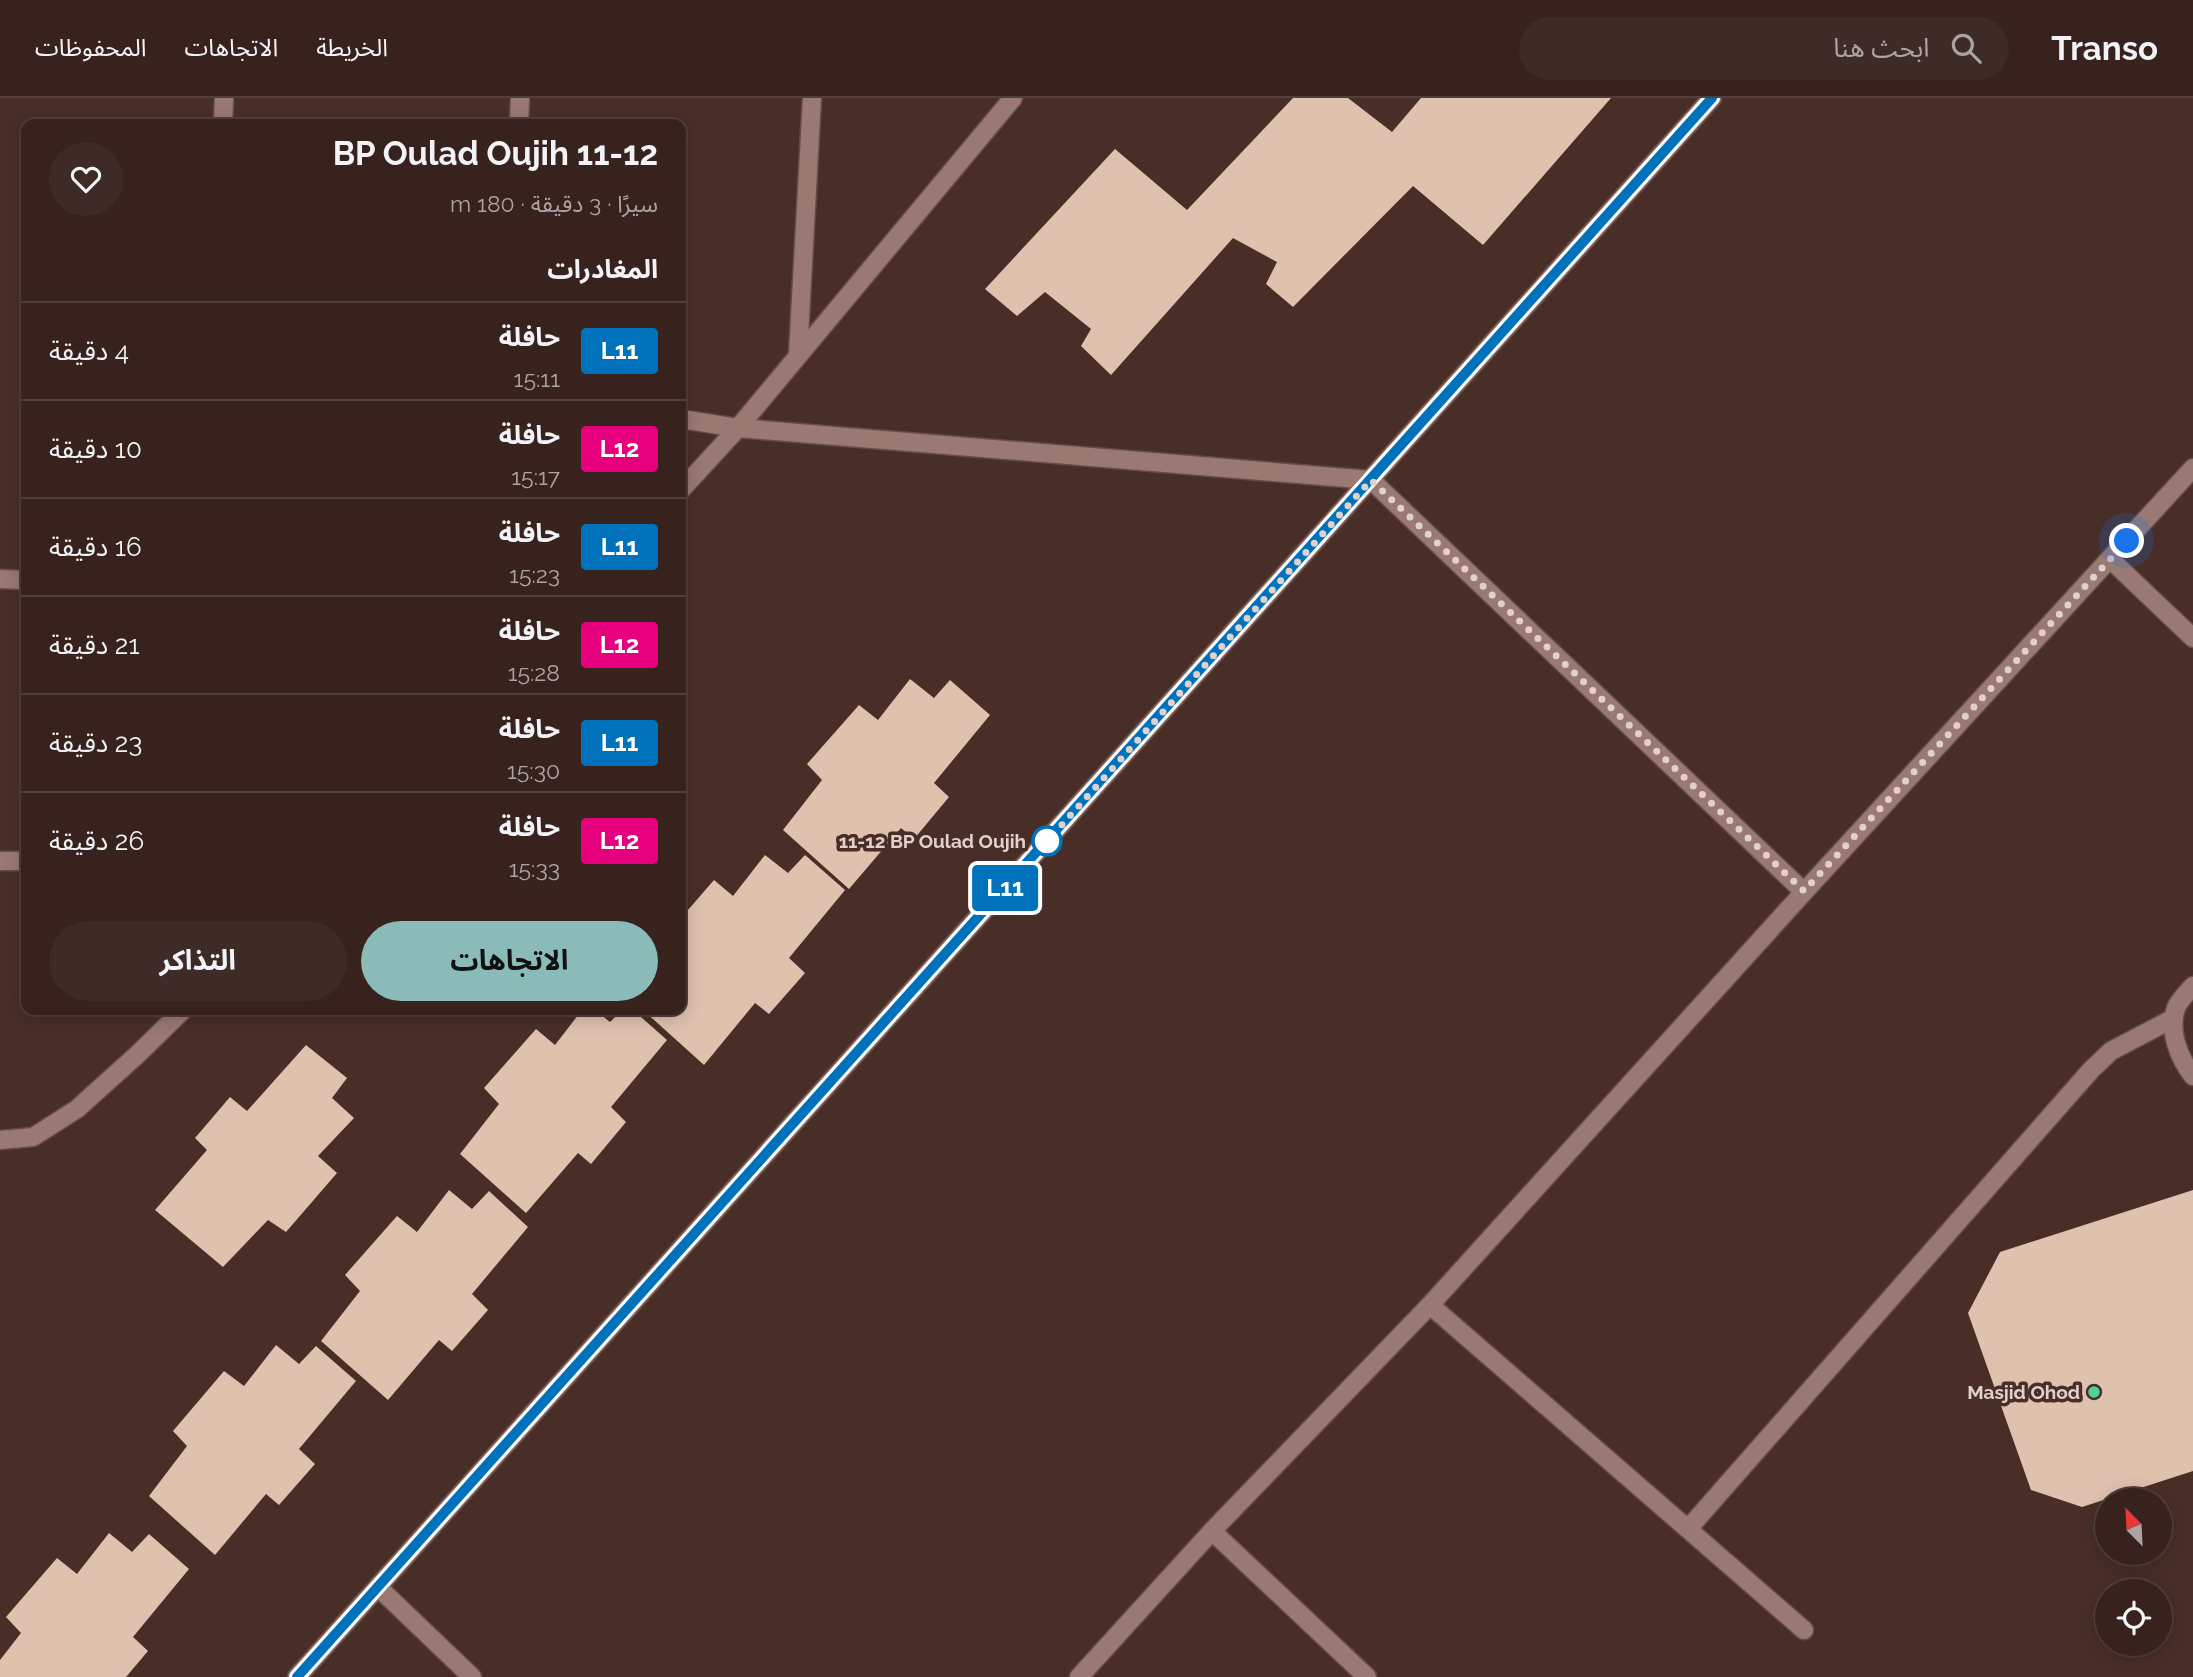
<!DOCTYPE html>
<html lang="ar">
<meta charset="utf-8">
<style>
body{margin:0;font-family:Raleway,"Noto Sans Arabic",sans-serif;background:#3e2a27;color:#f1f3f6;direction:rtl;height:100vh;display:flex;flex-direction:column;font-size:26px;white-space:nowrap}
*{box-sizing:border-box;margin:0}
p{font-size:23px;color:#aaa4a4}
.icon{flex:none;width:38px;height:38px;fill:none;stroke:currentColor;stroke-width:2;stroke-linecap:round;stroke-linejoin:round}
.map{position:relative;flex:1;overflow:hidden;direction:ltr}
.side{position:absolute;left:21px;top:21px;width:665px;height:896px;display:flex;flex-direction:column;background:#37221e;border-radius:14px;box-shadow:0 4px 18px #0003,0 0 0 2px #513f3c;direction:rtl}
.side>*{flex:none}
.badge{padding:0 14px;border-radius:5px;font-size:24px;line-height:46px}
.needle{width:46px;rotate:336deg}
.fabs{position:absolute;left:2095px;top:1390px;display:grid;gap:14px}
.fabs a{display:grid;place-items:center;width:77px;height:77px;border-radius:50%;background:#37221e;box-shadow:0 4px 18px #0003,0 0 0 2px #513f3c;font-size:35px}
.you{position:absolute;width:35px;height:35px;margin:-18px;border:5px solid #fff;border-radius:50%;background:#1a73e8;box-shadow:0 0 0 10px #1a73e833}
.map>.badge{position:absolute;translate:-50% -50%;box-shadow:0 0 0 4px #fff}
h2{padding:0 28px;font-size:26px;line-height:63px}
.round{display:grid;place-items:center;flex:none;width:74px;height:74px;border-radius:37px;background:#3e2a27}
.head{display:flex;align-items:center;justify-content:space-between;height:119px;padding:0 28px}
h1{font-size:33px;font-weight:700;line-height:52px}
.primary-button{display:flex;gap:14px;margin-top:auto;padding:14px 28px}
.primary-button a{flex:1;height:80px;border-radius:42px;background:#8bbbb9;color:#111;font-size:28px;font-weight:700;line-height:80px;text-align:center}
.primary-button a+a{background:#3e2a27;color:#f1f3f6}
ul{padding:0;list-style:none}
li{display:flex;align-items:center;gap:21px;height:98px;padding:0 28px;border-top:2px solid #513f3c}
li div{flex:1}
li b{display:block;font-size:26px}
li em{font-style:normal}
li .badge{min-width:77px;font-weight:700;text-align:center}
header{display:flex;align-items:center;gap:42px;box-sizing:border-box;height:98px;padding:0 35px;background:#37221e;border-bottom:2px solid #513f3c}
header strong{font-size:33px}
nav{display:flex;gap:38px;margin-inline-start:auto;font-size:24px}
.search{width:490px;height:63px;background:#3e2a27;display:flex;align-items:center;gap:18px;box-sizing:border-box;padding:0 24px;border-radius:38px;color:#aaa4a4;font-size:26px}
.map>svg:first-child{display:block}
.building{fill:#dec2ae}
.lines{fill:none;stroke-linecap:round;stroke-linejoin:round}
.minor-casing{stroke:#644d49;stroke-width:21}
.tertiary-casing{stroke:#644d49;stroke-width:21}
.minor{stroke:#997972;stroke-width:18}
.tertiary{stroke:#997972;stroke-width:18}
.line-casing{stroke:#fff;stroke-width:16}
.line{stroke:#0072bc;stroke-width:10}
.walk{stroke:#e2d0cc;stroke-width:7;stroke-dasharray:0 12.6}
.stop-dot{fill:#fff;stroke:#0072bc;stroke-width:3.5}
.poi-dot{fill:#4ed399;stroke:#492e28;stroke-width:2.5}
.labels{text-anchor:middle;stroke-width:7;stroke-linejoin:round;paint-order:stroke}
.stop-label{font-size:19px;font-weight:bold;fill:#e2d0cc;stroke:#492e28;text-anchor:end}
.poi-label{font-size:19px;font-weight:bold;fill:#e2d0cc;stroke:#492e28;text-anchor:end}
</style>
<header>
<strong>Transo</strong>
<div class="search"><svg class="icon" aria-label="search" viewBox="0 0 24 24"><circle cx="10" cy="10" r="6"/><path d="M15 15l6 6"/></svg>ابحث هنا</div>
<nav><a>الخريطة</a><a>الاتجاهات</a><a>المحفوظات</a></nav>
</header>
<div class="map">
<svg width="2193" height="1579" viewBox="0 0 2193 1579">
<rect width="100%" height="100%" fill="#492e28"/>
<path class="building" d="M1293,0h55l44,34 29,-34h190l-128,147 -70,-59 -120,121 -27,-23 11,-22 -44,-24 -122,137 -30,-29 10,-17 -46,-37 -28,24 -32,-27 130,-140 72,61z
M910,581l24,19 16,-18 40,35 -56,68 15,14 -35,42 -13,-11 -52,61 -66,-59 39,-50 -15,-16 52,-59 19,15z
M765,757l23,18 17,-18 40,35 -56,68 16,15 -36,41 -14,-11 -51,62 -61,-55h38v-92l33,-38 19,16z
M582,912h13l15,12 12,-12h11l34,30 -56,67 15,15 -35,42 -13,-11 -52,60 -66,-59 39,-50 -15,-16 52,-59 19,16z
M306,947l41,33 -15,20 22,20 -36,38 19,17 -51,59 -18,-12 -45,47 -68,-57 52,-60 -12,-12 35,-41 17,14z
M449,1092l23,19 17,-18 39,36 -56,67 16,16 -36,41 -13,-11 -51,60 -67,-59 39,-50 -15,-16 52,-59 20,16z
M2193,1092v281l-111,36 -51,-17 -63,-177 32,-61z
M276,1247l23,19 17,-18 40,35 -57,68 16,15 -36,41 -13,-11 -51,61 -66,-59 38,-50 -14,-15 51,-60 20,15z
M109,1435l23,19 17,-18 40,35 -56,68 15,14 -22,26h-126v-17l21,-27 -15,-16 51,-59 20,16z"/>
<g class="lines">
<defs>
<path id="minor" d="M223,26l1,-26
M519,26l1,-26
M798,256l14,-256
M681,321l57,9 633,52 433,412
M681,392l57,-62 275,-330
M2110,461l83,79
M0,481l26,1
M0,763h26
M2193,888c-6,7 -14,14 -17,22 -8,23 3,50 17,68
M0,1042l33,-3 44,-28 61,-55 45,-44
M1430,1207l374,325
M1688,1431l403,-459 20,-19 63,-33
M1212,1433l155,146
M379,1490l93,89
M1079,1579l133,-146 218,-226 374,-413 389,-424"/>
<path id="tertiary" d="M297,1579l1415,-1579"/>
</defs>
<use href="#minor" class="minor-casing"/>
<use href="#tertiary" class="tertiary-casing"/>
<use href="#minor" class="minor"/>
<use href="#tertiary" class="tertiary"/>
</g>
<g class="lines">
<defs>
<path id="line" d="M297,1579l1415,-1579"/>
</defs>
<use href="#line" class="line-casing"/>
<use href="#line" class="line"/>
<path class="walk" d="M1047,743l-5,6 329,-367 433,411 323,-350"/>
</g>
<circle class="stop-dot" cx="1047" cy="743" r="14"/>
<circle class="poi-dot" cx="2094" cy="1294" r="7"/>
<g class="labels">
<g class="stop-label">
<text x="1026" y="750">11-12 BP Oulad Oujih</text>
</g>
<g class="poi-label">
<text x="2080" y="1301">Masjid Ohod</text>
</g>
</g>
</svg>
<div class="fabs">
<a><svg class="needle" viewBox="-14 -14 28 28"><path d="M0-13l5 13h-10z" fill="#e53935"/><path d="M0 13l5-13h-10z" fill="#aaa4a4"/></svg></a>
<a><svg class="icon" aria-label="locate" viewBox="0 0 24 24"><circle cx="12" cy="12" r="6"/><path d="M12 2v4M12 18v4M2 12h4M18 12h4"/></svg></a>
</div>
<div class="you" style="left:2127px;top:443px"></div>
<b class="badge" style="left:1005px;top:790px;background:#0072bc;color:#fff">L11</b>
<section class="side">
<div class="head"><div><h1>11-12 BP Oulad Oujih</h1><p>سيرًا · 3 دقيقة · 180 m</p></div><a class="round"><svg class="icon" aria-label="heart" viewBox="0 0 24 24"><path d="M12 20l-8-8c-3-5 5-10 8-4 3-6 11-1 8 4z"/></svg></a></div>
<h2>المغادرات</h2>
<ul>
<li><span class="badge" style="background:#0072bc;color:#fff">L11</span><div><b>حافلة</b><p>15:11</p></div><em>4 دقيقة</em></li>
<li><span class="badge" style="background:#e6007e;color:#fff">L12</span><div><b>حافلة</b><p>15:17</p></div><em>10 دقيقة</em></li>
<li><span class="badge" style="background:#0072bc;color:#fff">L11</span><div><b>حافلة</b><p>15:23</p></div><em>16 دقيقة</em></li>
<li><span class="badge" style="background:#e6007e;color:#fff">L12</span><div><b>حافلة</b><p>15:28</p></div><em>21 دقيقة</em></li>
<li><span class="badge" style="background:#0072bc;color:#fff">L11</span><div><b>حافلة</b><p>15:30</p></div><em>23 دقيقة</em></li>
<li><span class="badge" style="background:#e6007e;color:#fff">L12</span><div><b>حافلة</b><p>15:33</p></div><em>26 دقيقة</em></li>
</ul>
<div class="primary-button"><a>الاتجاهات</a><a>التذاكر</a></div>
</section>
</div>
